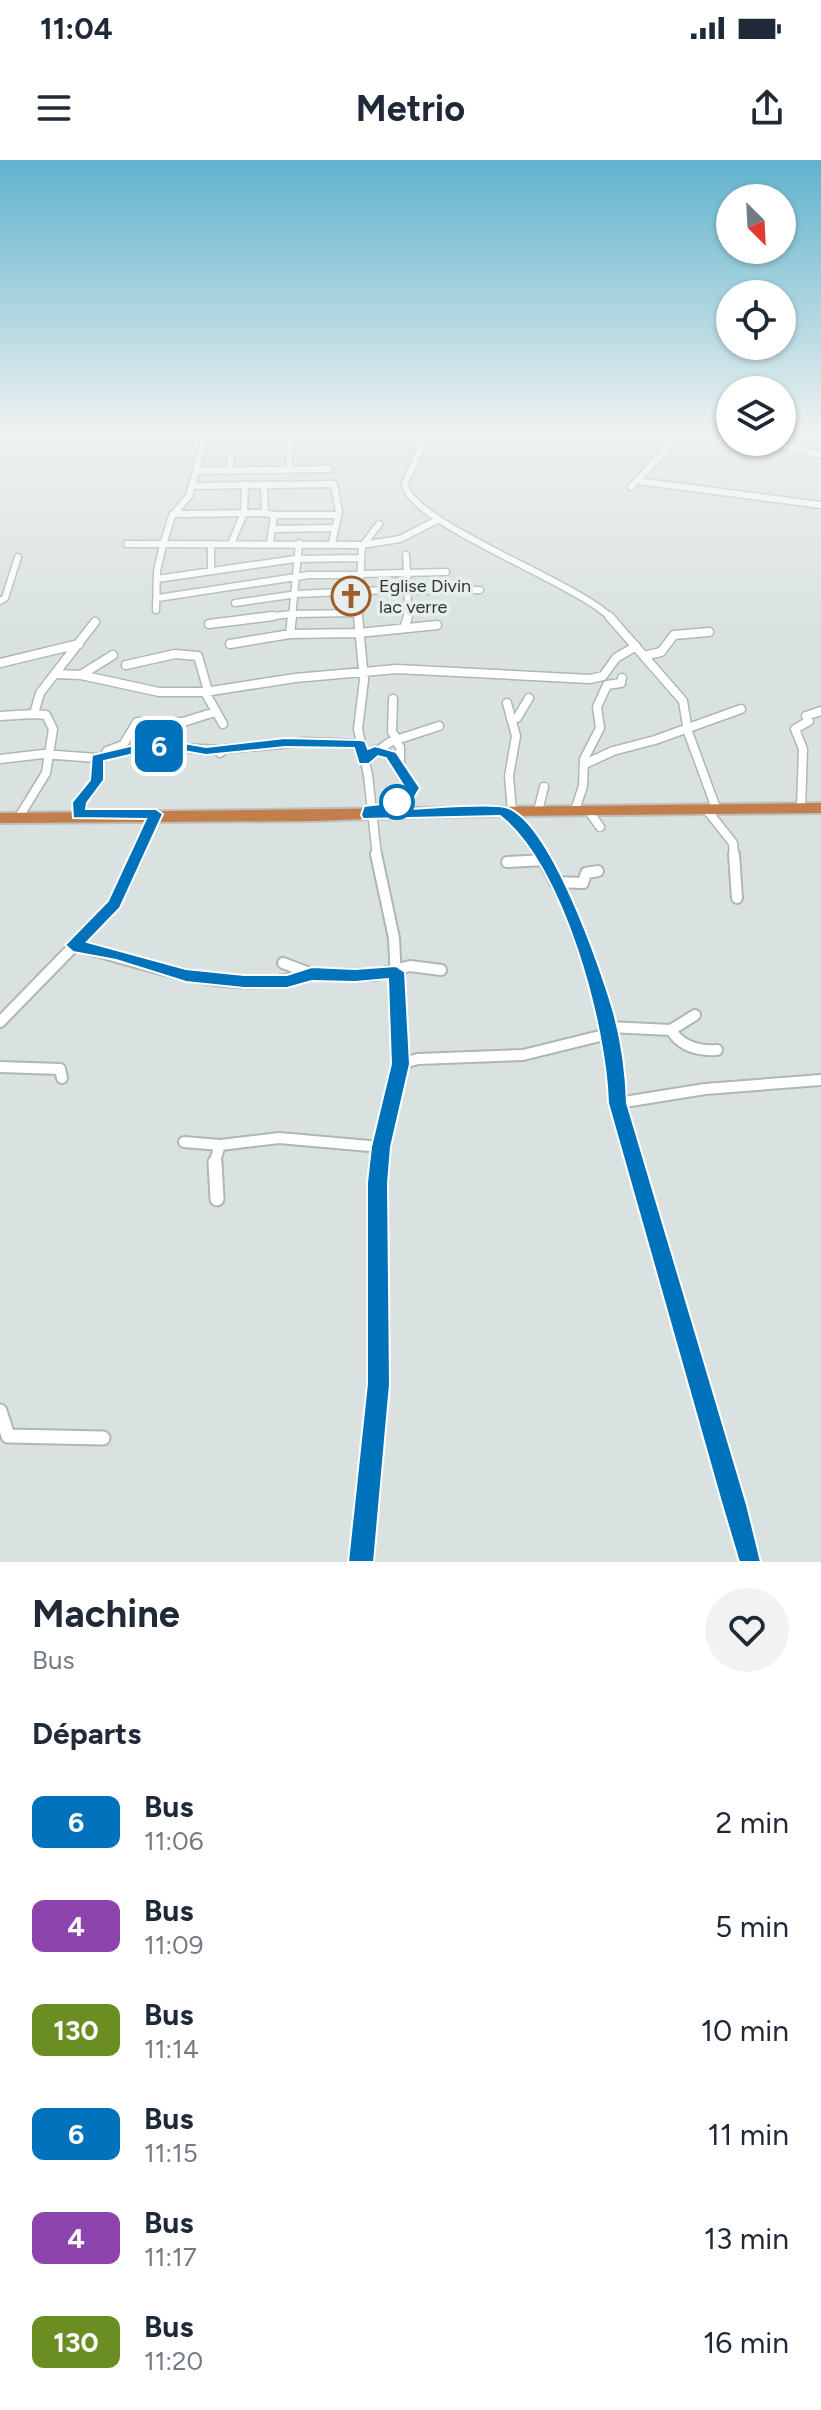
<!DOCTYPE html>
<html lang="fr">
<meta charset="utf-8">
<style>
body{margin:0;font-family:Figtree,sans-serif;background:#f2f2f3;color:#1f2937;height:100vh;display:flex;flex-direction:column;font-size:30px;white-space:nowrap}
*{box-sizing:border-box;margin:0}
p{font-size:26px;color:#747a83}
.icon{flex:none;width:44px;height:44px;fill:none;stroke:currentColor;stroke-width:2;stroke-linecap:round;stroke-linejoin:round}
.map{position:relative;height:1402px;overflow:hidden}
.drawer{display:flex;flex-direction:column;background:#fff;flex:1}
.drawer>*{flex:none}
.badge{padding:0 16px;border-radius:12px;font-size:28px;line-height:52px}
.needle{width:52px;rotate:156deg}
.fabs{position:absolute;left:716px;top:24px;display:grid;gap:16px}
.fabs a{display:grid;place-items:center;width:80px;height:80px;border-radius:50%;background:#fff;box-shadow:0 2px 6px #0004;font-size:40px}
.map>.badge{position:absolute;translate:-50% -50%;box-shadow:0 0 0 4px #fff}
h2{padding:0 32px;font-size:30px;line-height:72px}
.round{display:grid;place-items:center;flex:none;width:84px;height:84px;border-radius:42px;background:#f2f2f3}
.overview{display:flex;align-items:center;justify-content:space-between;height:136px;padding:0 32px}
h1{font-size:38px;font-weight:700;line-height:60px}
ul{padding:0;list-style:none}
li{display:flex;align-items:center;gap:24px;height:104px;padding:0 32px}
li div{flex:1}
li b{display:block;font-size:30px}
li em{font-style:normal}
li .badge{min-width:88px;font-weight:700;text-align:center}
.status{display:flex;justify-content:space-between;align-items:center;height:56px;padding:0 40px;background:#fff;direction:ltr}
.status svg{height:22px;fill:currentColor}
header{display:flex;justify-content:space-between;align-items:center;height:104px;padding:0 32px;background:#fff;font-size:36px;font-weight:700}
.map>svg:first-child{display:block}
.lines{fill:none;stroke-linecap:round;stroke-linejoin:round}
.street-far3-casing{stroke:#aeb7b5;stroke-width:9}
.street-far2-casing{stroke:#aeb7b5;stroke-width:11}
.street-far1-casing{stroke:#aeb7b5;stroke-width:14}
.street-casing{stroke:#aeb7b5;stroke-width:17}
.highway-casing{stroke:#bebfbf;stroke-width:4}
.street-far3{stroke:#fff;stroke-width:6}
.street-far2{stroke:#fff;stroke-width:8}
.street-far1{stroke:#fff;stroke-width:10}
.street{stroke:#fff;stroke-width:13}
.highway{fill:#c37f4b;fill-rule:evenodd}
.line{fill:#0072bc;stroke:#fff;stroke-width:2}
.stop-dot{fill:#fff;stroke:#0072bc;stroke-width:4}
.labels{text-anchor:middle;stroke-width:7;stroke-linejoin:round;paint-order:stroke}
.far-poi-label{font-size:18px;fill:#333636;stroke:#e6efed;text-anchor:start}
</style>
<div class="status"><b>11:04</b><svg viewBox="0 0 49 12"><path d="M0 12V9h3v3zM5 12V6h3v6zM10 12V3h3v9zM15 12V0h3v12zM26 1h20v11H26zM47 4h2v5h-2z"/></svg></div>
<header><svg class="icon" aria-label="menu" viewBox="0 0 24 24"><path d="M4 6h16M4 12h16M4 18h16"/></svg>Metrio<svg class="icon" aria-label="share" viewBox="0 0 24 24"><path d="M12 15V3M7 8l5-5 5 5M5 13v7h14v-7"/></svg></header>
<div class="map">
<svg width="821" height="1402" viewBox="0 0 821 1402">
<rect width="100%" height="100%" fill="#d9e2e0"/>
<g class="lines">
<defs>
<path id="street-far3" d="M341,273l83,9
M428,273l-23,50c0,38 173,100 206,135
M199,275l26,-2
M771,282l50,13
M289,309l2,-36
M196,311l133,-2
M229,311l2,-15
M637,321l184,24
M264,324l1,29 9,2 -4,28
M192,326l142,-2 5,28 -7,31
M631,327l50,-54
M173,354l92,-1
M274,355h64
M272,369l62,-1
M127,384l235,1
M211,384v27
M231,384l13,-31 1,-29
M364,384l15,-20
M406,395l2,34
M361,414l85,-2
M157,419l138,-20 65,-1
M410,431l70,-1
M158,438l151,-23h52
M0,441l5,-3 13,-41
M235,443l62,-9 111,-5 -1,29
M156,450l1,-39 6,-26 9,-29 17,-20 15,-54 -5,-7 -33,-2
M257,458l34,-4 68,-1
M292,458l7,-75
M358,458l4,-73 38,-6 37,-19"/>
<path id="street-far2" d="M358,456l6,64 -6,49 10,46 9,81
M609,456l74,85 5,31 28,76
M209,464l64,-8
M405,466l3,-10
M290,474l2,-18
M230,484l60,-10 69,-1 78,-8
M644,496l17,-4 13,-17 35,-3
M0,503l79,-19
M126,505l49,-11 23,2 10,35
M57,514l24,1 78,17h46l90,-14 102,-9 193,10 13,-3 13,-18 20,-12
M81,515l32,-20
M205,532l18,32
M393,539l-1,33 5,7
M507,543l9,33 -7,40 3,35
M0,556l34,-2
M511,559l6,-1 12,-20
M375,590l14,4 11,12
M220,593l4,-4 80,-7 56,2
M104,597l3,-6 16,-6 14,-23h46l32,-10
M0,599l43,-5 54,4 50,-12 73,4
M364,601l26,-19 49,-16
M585,604l28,-13 42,-11 86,-31
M801,648l2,-59 -8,-20 14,-8 -3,-5 15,-5
M706,649l27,34 1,13
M369,650l28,-4v-4l8,-1 8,-13 -13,-21v-20l-5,-7
M575,650l8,-24 1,-27 16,-31 -3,-21 10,-22 14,-2 1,-5
M588,650l12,17
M503,651l23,22 16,23
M538,651l6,-24
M79,654v-12l18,-22v-22
M19,657l27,-44 7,-44 -7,-14 -12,-1 6,-21 55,-71
M137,696l19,-42"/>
<path id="street-far1" d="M376,694l18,84 6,126 -21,100
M540,694l27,49 30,86 11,43 10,71 18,61
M734,694l3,44
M507,702l38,-2
M555,722l28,1 3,-10 12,-2
M73,785c77,19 160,54 239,29
M283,803l29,11 63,1 35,-9 31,4
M0,862l115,-118 23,-50
M608,867l63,3 24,-15
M671,870c10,17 27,21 46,20
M400,904l18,-5 105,-4 85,-21
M0,907l60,2 2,9
M618,943l87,-14 116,-9
M184,982l36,3 59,-7 102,9
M214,1004l6,-19"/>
<path id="street" d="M215,1002l2,37
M635,1002l100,343 13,57
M0,1251l8,25 95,2
M361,1402l18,-178v-222"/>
<path id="highway" d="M821,643v10l-403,4 -104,4 -314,2v-10z"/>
</defs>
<use href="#street-far3" class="street-far3-casing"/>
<use href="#street-far2" class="street-far2-casing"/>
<use href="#street-far1" class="street-far1-casing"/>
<use href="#street" class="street-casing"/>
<use href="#highway" class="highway-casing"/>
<use href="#street-far3" class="street-far3"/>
<use href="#street-far2" class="street-far2"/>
<use href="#street-far1" class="street-far1"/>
<use href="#street" class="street"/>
<use href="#highway" class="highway"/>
</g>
<linearGradient id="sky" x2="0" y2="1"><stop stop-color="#60b3cd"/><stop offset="0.58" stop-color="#eef2f1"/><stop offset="1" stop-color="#eef2f1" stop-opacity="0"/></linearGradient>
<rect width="821" height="470" fill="url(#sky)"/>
<path class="line" d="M285,578l75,2 5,1 3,8 7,-3 21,6 24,36 -10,17 -8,4c23,0 84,-7 103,-2 45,11 97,164 109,206 8,29 12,60 13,90l120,402 14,57h-22l-17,-57 -114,-402c-2,-77 -45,-239 -108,-287l-137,3 -2,-4 3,-9 25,-3 2,-5 9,-1 5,-9 -19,-30 -8,-2 -9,8h-10l-5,-16 -69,-1 -79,8 -28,-5 -31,1 -43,10v19l-17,23 -1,6h70l7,5 -43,94 -33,34 99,27 58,6h43l25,-8 43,2 41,-3 9,6 5,92 -19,83 -3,36 2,201 -16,178h-26l19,-178v-201l4,-36 20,-83 -3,-85 -33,3 -43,-1 -25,7h-43l-58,-6 -70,-22 -43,-8 -8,-7 43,-44 38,-82 -73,-1 -1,-16 18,-22 2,-25 55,-13h31l28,5z"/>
<defs>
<symbol id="church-ring" viewBox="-11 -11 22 22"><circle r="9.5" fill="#e6efed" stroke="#9f5e29" stroke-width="1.5"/><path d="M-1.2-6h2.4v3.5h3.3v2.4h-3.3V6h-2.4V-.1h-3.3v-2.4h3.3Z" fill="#9f5e29"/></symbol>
</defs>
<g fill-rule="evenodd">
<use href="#church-ring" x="329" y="414" width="44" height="44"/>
</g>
<circle class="stop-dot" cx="397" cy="642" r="16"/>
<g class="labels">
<g class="far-poi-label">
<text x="379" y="432">Eglise Divin<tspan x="379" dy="21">lac verre</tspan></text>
</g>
</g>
</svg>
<div class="fabs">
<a><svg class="needle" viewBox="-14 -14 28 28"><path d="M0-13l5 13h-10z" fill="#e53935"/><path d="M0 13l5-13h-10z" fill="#747a83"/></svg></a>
<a><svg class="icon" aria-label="locate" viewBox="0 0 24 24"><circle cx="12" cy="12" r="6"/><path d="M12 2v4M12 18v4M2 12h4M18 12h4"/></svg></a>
<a><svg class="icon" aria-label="layers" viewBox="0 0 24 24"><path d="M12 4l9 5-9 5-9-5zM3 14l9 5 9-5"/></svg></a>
</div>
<b class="badge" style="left:159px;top:586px;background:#0072bc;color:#fff">6</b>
</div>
<section class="drawer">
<div class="overview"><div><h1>Machine</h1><p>Bus</p></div><a class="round"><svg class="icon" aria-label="heart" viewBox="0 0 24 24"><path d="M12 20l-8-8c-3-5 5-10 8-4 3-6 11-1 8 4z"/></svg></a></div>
<h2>Départs</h2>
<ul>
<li><span class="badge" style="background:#0072bc;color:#fff">6</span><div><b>Bus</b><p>11:06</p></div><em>2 min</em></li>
<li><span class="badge" style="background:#8e44ad;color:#fff">4</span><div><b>Bus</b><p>11:09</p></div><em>5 min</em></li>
<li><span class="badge" style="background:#6b8e23;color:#fff">130</span><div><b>Bus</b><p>11:14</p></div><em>10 min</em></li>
<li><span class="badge" style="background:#0072bc;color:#fff">6</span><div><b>Bus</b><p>11:15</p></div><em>11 min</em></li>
<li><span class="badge" style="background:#8e44ad;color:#fff">4</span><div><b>Bus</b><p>11:17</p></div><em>13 min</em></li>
<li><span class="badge" style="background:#6b8e23;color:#fff">130</span><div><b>Bus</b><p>11:20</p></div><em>16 min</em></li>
</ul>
</section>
